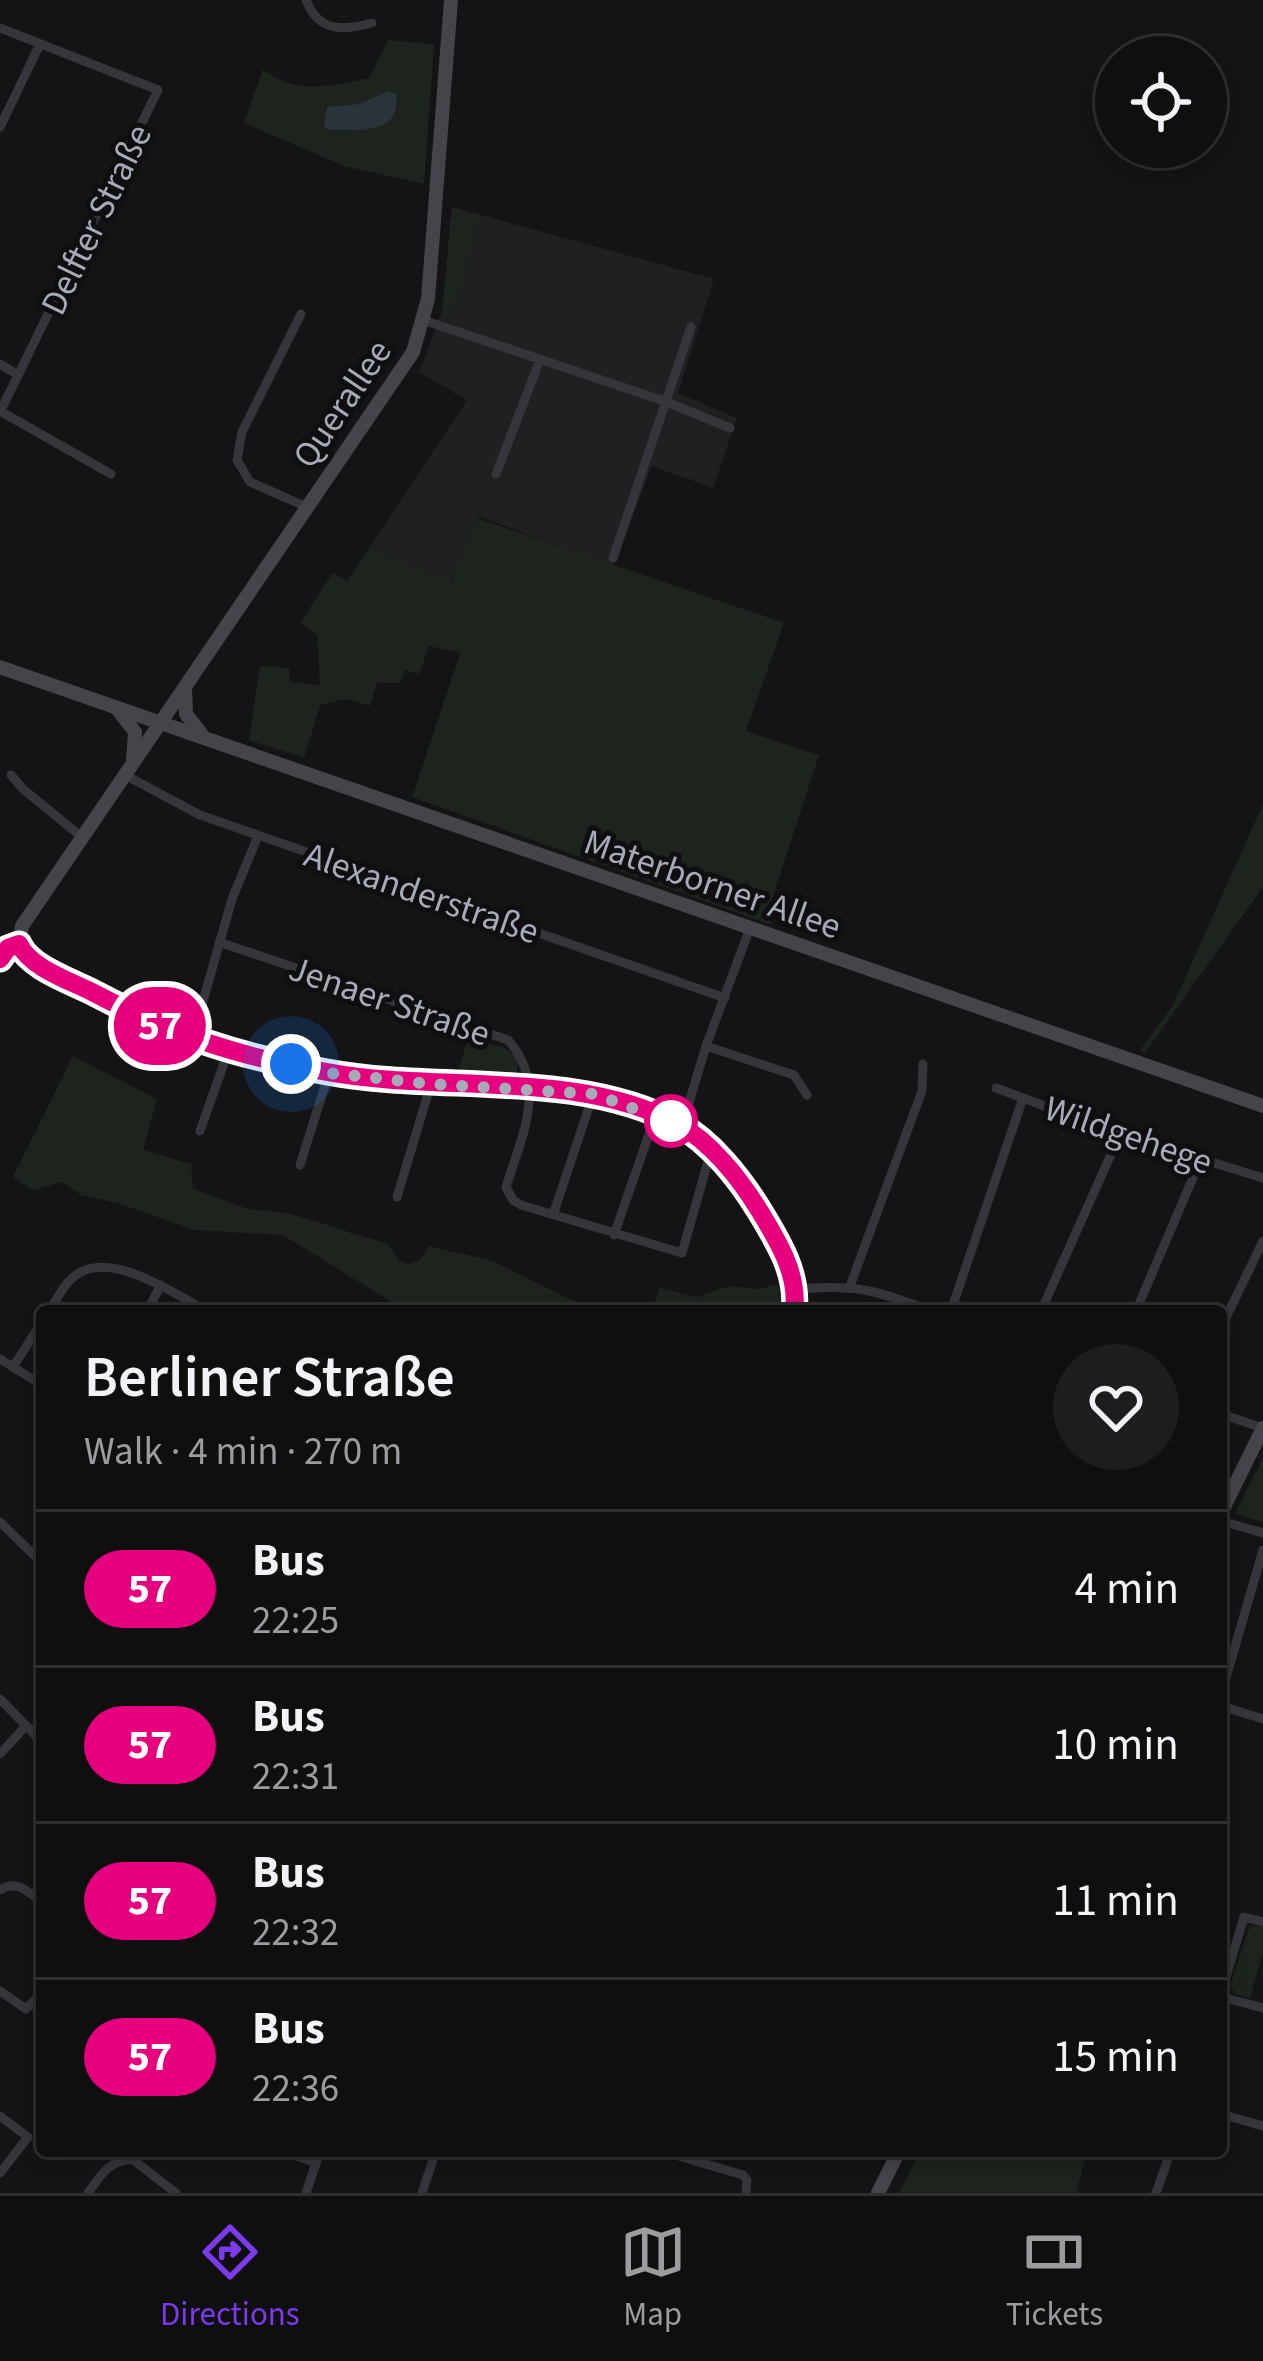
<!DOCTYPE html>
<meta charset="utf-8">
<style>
body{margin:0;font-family:"Source Sans 3",sans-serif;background:#1d1d1e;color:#f1f3f6;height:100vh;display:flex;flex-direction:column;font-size:45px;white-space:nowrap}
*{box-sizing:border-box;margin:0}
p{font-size:39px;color:#9b9c9f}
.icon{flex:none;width:66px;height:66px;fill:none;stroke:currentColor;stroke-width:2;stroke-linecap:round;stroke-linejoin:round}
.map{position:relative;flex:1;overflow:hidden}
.sheet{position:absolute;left:36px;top:1305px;width:1191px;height:852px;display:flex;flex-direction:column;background:#0f0f10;border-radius:12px;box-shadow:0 6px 18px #0003,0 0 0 3px #2f2f30}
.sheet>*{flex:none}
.badge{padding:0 24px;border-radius:39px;font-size:42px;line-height:78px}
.fabs{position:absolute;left:1095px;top:36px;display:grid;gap:24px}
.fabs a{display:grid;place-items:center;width:132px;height:132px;border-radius:50%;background:#0f0f10;box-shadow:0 6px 18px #0003,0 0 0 3px #2f2f30;font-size:60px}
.you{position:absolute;width:60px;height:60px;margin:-30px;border:9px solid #fff;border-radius:50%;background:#1a73e8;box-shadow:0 0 0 18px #1a73e833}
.map>.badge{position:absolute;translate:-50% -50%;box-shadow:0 0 0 6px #fff}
.round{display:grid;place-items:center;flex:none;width:126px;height:126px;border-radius:63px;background:#1d1d1e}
.head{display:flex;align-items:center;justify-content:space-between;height:204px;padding:0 48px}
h1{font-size:57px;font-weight:600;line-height:90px}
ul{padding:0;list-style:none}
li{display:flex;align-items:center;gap:36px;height:156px;padding:0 48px;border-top:3px solid #2f2f30}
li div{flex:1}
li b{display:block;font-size:45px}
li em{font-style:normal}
li .badge{min-width:132px;font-weight:700;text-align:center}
.tab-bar{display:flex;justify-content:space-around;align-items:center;height:168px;border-top:3px solid #2f2f30;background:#0f0f10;font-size:33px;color:#9b9c9f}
.tab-bar a{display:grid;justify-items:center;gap:6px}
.tab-bar .current{color:#7c3aed}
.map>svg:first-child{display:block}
.built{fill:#202023}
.green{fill:#1c241d}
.water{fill:#2a333a}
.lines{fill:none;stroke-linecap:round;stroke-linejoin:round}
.street{stroke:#35363b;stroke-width:9}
.secondary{stroke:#43454b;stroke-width:14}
.line-casing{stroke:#fff;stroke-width:27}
.line{stroke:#e6007e;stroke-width:18}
.walk{stroke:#a6abb7;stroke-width:12;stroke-dasharray:0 21.6}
.stop-dot{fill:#fff;stroke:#e6007e;stroke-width:6}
.labels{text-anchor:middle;stroke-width:10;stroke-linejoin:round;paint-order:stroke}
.street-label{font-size:36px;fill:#a6abb7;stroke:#0f0f11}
</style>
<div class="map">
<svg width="1263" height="2193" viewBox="0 0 1263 2193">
<rect width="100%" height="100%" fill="#141416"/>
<path class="built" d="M452,207l262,72 -36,114 59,25 -24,70 -61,-22 -39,100 -135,-50 -26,65 -83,-33 98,-148 -48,-28 23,-60z"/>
<path class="green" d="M388,40l46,4 -10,140 -80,-18 -100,-43 19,-54c31,26 69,17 106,9z
M452,207l28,8 -19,80 -9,20 -10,-3z
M477,518l307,105 -38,108 73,24 -52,160 5,10 -360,-128 48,-144 -31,-7 -10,28 -14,-4 -5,13h-23l-7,23 -23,-7 -27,6 -16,53 -55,-18 11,-74 29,2 1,14 30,3 -3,-50 -17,-12 33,-51 14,9 22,-33 83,33z
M1263,804v83l-118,166 -5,-3 33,-45z
M468,1039l35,8 15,11 -1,16 -10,7 -51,-3z
M73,1056l84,43 -14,51 48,14 2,25 55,20 40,4 100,31 11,16 10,4 11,-4 9,-14 64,15 97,48 25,2h-185l-37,-8 -110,-68 -89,-5 -73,-26 -40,-9 -19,-13 -29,8 -20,-13z
M794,1281v30h-157l14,-1 9,-22 37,9 32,-11 29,3z
M1263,1458v64l-28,-8z
M1250,1925l13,2v25l-13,46 -14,-3 -6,-10z
M920,2151h167l-11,42h-177z"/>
<path class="water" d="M388,91l8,3c5,43 -38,35 -67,36l-5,-3 3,-20 33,-3z"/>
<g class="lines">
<path class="street" d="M306,0c12,32 37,31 66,23
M0,28l158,62 -158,322
M0,127l40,-83
M301,314l-59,118 -5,28 13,22 57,25
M423,320l241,81 66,27
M0,364l18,11
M0,411l111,63
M496,474l44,-114
M613,558l78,-231
M11,775l12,14 60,49
M125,775l75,40 525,183
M219,942l289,98c40,45 14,96 -2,147l7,13 8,5 161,48 29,-102
M0,959l7,-11 12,-4
M192,1040l40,-141 26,-63
M706,1046l88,29 13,20
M996,1088l124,46 143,44
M682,1126l24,-80 44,-118
M200,1131l28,-79
M300,1165l29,-92
M397,1197l34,-113
M553,1215l40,-120
M614,1235l42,-121
M850,1286l72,-195 1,-27
M797,1289c59,-5 79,1 134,22
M49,1311c8,-12 17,-31 30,-38 36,-21 97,22 128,38
M147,1311l14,-26
M951,1311l72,-213
M1041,1311l79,-177
M1136,1311l65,-152
M1221,1328l42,-87
M0,1359l42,26
M13,1367l29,-45
M1221,1414l42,14
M1221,1521l42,12
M0,1522l42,41
M1221,1695l42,-145
M0,1699l42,43
M1221,1706l42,13
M0,1754l26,-28
M0,1890c16,-11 29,2 42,12
M0,1991l26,18 16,-16
M1221,1993l23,-76 19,5
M1221,1997l42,11
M1221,2114l42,12
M0,2116l28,21 -28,36
M283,2151l33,12
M662,2151l81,24 4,5 -1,13
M88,2193c13,-18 20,-32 44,-34l44,34
M306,2193l14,-42
M422,2193l14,-42
M1156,2193l15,-42"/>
<path class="secondary" d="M451,0l-23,299 -15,53 -391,574 -3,18c11,24 52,37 75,49 82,43 142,63 233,79 102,19 276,-1 359,57 32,22 58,56 78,89 17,28 35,60 30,93
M0,667l1263,439
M185,689l1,25 15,19
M118,710l17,22 -2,28
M1221,1513l42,-85
M878,2193l21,-42"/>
</g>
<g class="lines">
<defs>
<path id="line" d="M0,959l8,-11 11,-4c11,24 52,37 75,49 82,43 142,63 233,79 112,21 249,-3 351,52 33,18 62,55 81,86 19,31 40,65 35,101"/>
</defs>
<use href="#line" class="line-casing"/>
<use href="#line" class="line"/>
<path class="walk" d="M291,1064l38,9 102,11 163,10 88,32 -11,-5"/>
</g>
<circle class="stop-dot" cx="671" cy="1121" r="24"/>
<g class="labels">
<g class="street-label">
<text transform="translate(95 219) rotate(-64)" y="13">Delfter Straße</text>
<text transform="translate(341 403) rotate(-56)" y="13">Querallee</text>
<text transform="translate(713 883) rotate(19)" y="13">Materborner Allee</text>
<text transform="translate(422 892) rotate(19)" y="13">Alexanderstraße</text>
<text transform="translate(390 1000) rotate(19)" y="13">Jenaer Straße</text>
<text transform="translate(1129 1134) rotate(19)" y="13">Wildgehege</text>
</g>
</g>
</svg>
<div class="fabs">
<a><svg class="icon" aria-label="locate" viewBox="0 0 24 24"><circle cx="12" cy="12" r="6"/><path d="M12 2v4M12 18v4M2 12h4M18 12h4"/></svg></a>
</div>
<div class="you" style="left:291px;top:1064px"></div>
<b class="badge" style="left:160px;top:1026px;background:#e6007e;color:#fff">57</b>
<section class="sheet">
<div class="head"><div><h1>Berliner Straße</h1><p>Walk · 4 min · 270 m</p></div><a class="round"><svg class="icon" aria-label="heart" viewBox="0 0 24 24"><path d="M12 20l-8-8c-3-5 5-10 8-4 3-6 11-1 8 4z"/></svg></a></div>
<ul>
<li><span class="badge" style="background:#e6007e;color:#fff">57</span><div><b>Bus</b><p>22:25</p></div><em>4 min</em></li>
<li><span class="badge" style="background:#e6007e;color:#fff">57</span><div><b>Bus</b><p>22:31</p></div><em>10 min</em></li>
<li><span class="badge" style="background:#e6007e;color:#fff">57</span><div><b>Bus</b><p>22:32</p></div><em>11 min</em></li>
<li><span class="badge" style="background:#e6007e;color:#fff">57</span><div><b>Bus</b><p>22:36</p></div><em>15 min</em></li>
</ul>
</section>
</div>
<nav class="tab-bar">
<a class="current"><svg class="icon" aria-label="directions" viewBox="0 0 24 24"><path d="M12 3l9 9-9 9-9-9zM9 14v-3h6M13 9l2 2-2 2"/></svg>Directions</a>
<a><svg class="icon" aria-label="map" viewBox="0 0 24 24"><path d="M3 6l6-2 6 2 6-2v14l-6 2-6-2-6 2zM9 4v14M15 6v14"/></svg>Map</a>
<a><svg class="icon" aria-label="tickets" viewBox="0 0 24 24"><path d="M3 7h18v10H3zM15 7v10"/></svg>Tickets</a>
</nav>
